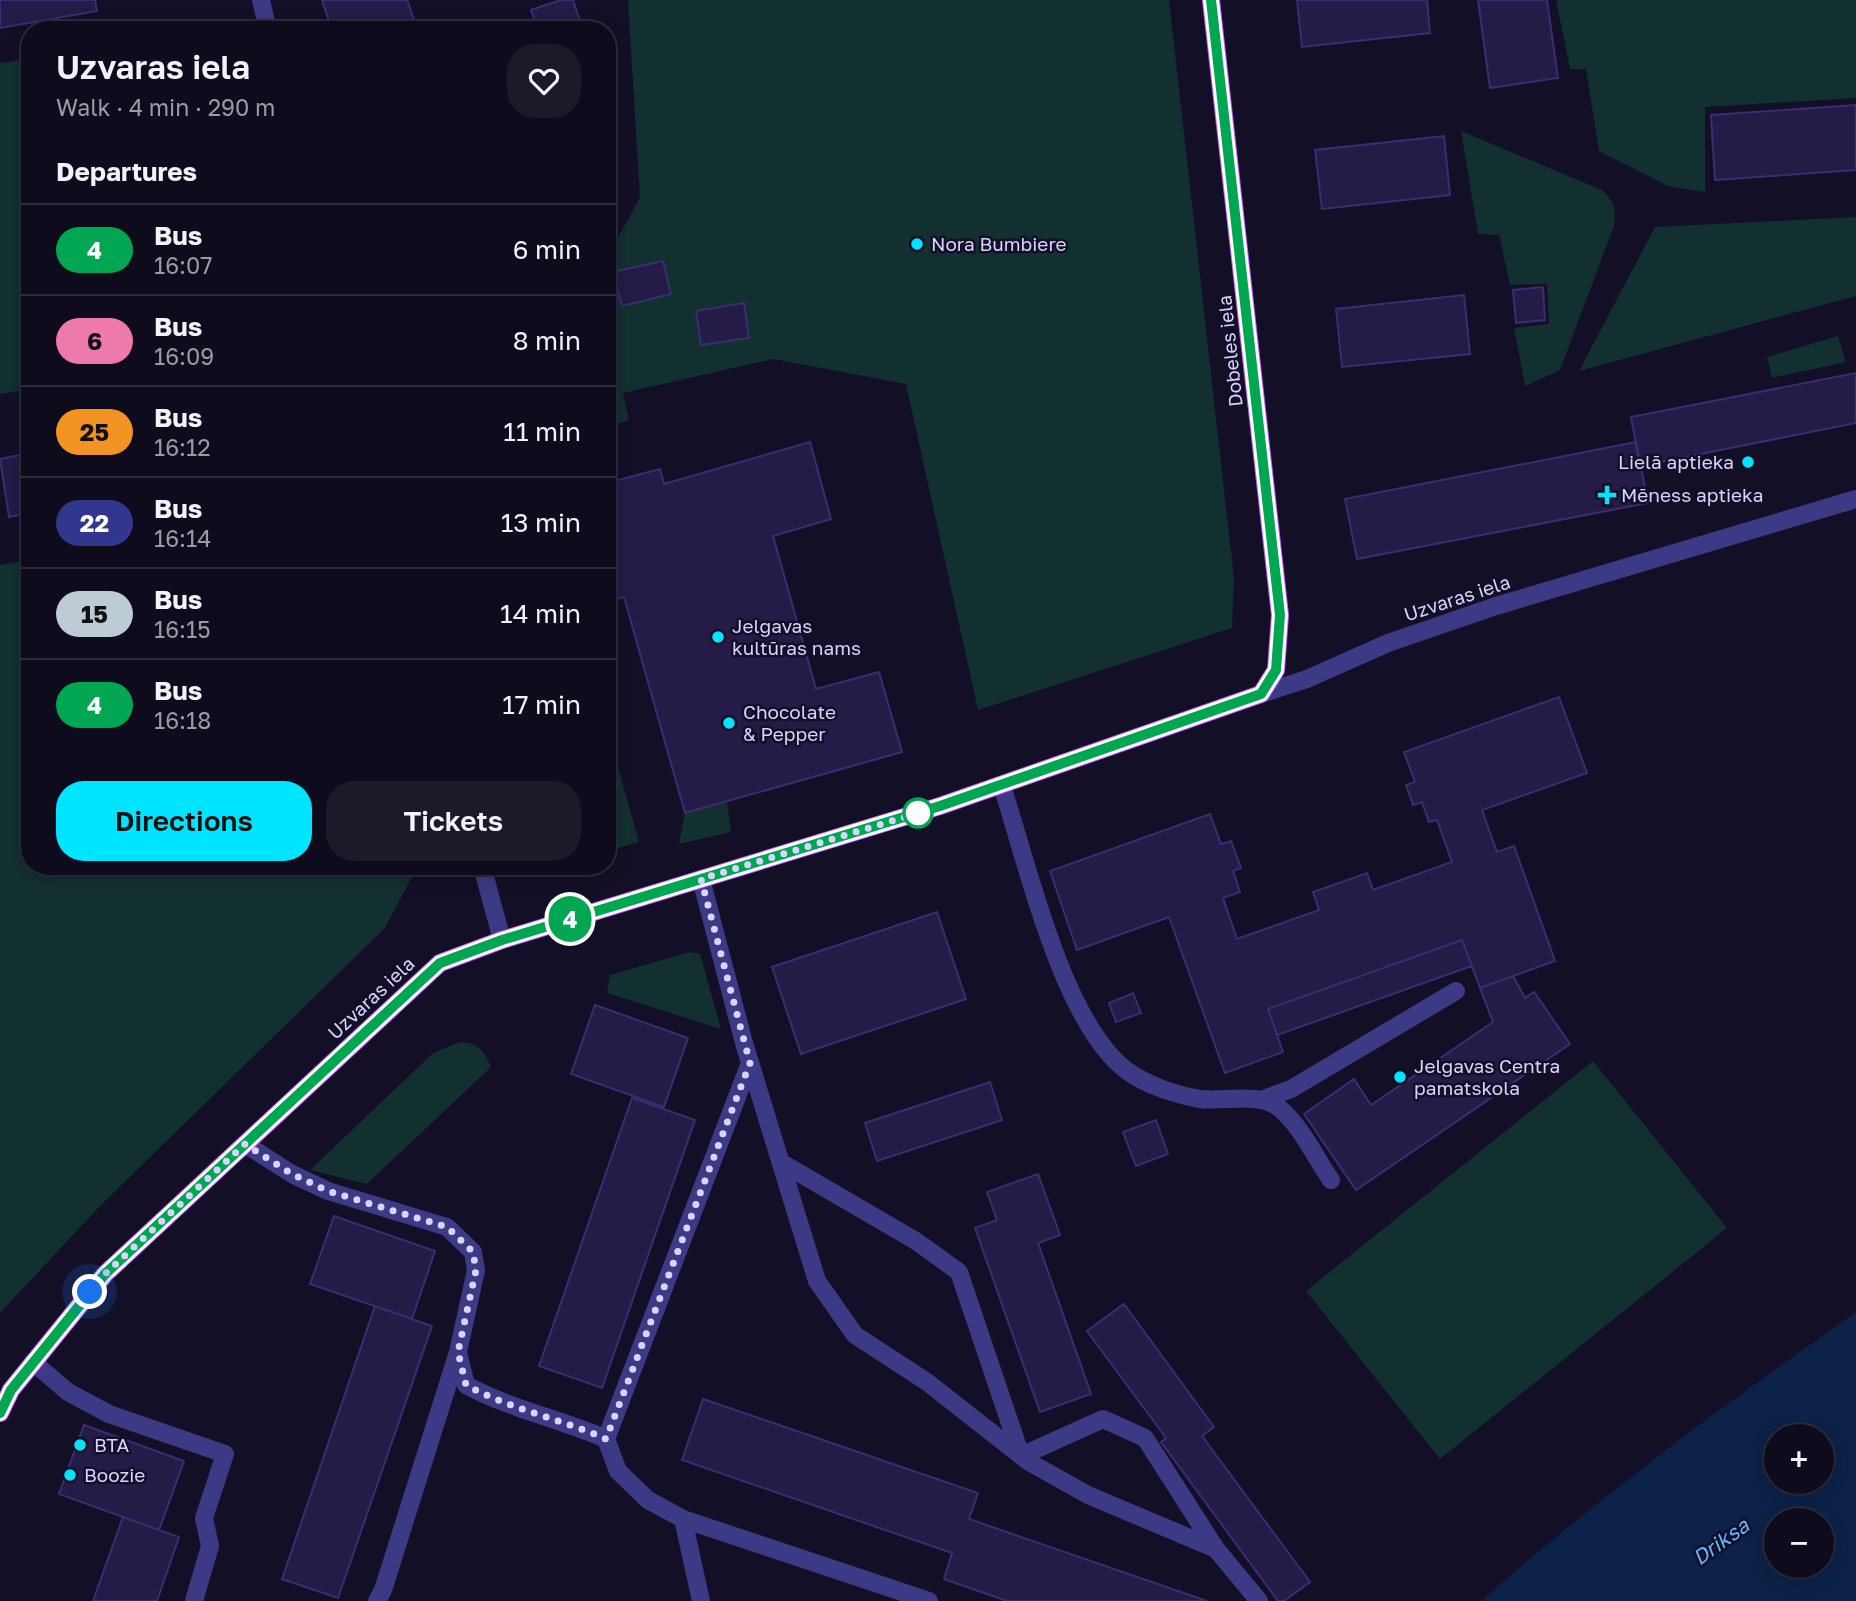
<!DOCTYPE html>
<meta charset="utf-8">
<style>
body{margin:0;font-family:"Golos Text",sans-serif;background:#1c1929;color:#f1f3f6;height:100vh;display:flex;flex-direction:column;font-size:26px;white-space:nowrap}
*{box-sizing:border-box;margin:0}
p{font-size:23px;color:#9b9ba3}
.icon{flex:none;width:38px;height:38px;fill:none;stroke:currentColor;stroke-width:2;stroke-linecap:round;stroke-linejoin:round}
.map{position:relative;flex:1;overflow:hidden}
.sheet{position:absolute;left:21px;top:21px;width:595px;height:854px;display:flex;flex-direction:column;background:#0e0b1c;border-radius:28px;box-shadow:0 4px 18px #0003,0 0 0 2px #2e2b3b}
.sheet>*{flex:none}
.badge{padding:0 14px;border-radius:23px;font-size:24px;line-height:46px}
.controls{position:absolute;left:1764px;top:1424px;display:grid;gap:14px}
.controls a{display:grid;place-items:center;width:70px;height:70px;border-radius:50%;background:#0e0b1c;box-shadow:0 4px 18px #0003,0 0 0 2px #2e2b3b;font-size:35px}
.you{position:absolute;width:35px;height:35px;margin:-18px;border:5px solid #fff;border-radius:50%;background:#1a73e8;box-shadow:0 0 0 10px #1a73e833}
.map>.badge{position:absolute;translate:-50% -50%;box-shadow:0 0 0 4px #fff}
h2{padding:0 35px;font-size:26px;line-height:63px}
.round{display:grid;place-items:center;flex:none;width:74px;height:74px;border-radius:28px;background:#1c1929}
.summary{display:flex;align-items:center;justify-content:space-between;height:119px;padding:0 35px}
h1{font-size:33px;font-weight:600;line-height:52px}
.cta{display:flex;gap:14px;margin-top:auto;padding:14px 35px}
.cta a{flex:1;height:80px;border-radius:28px;background:#00e5ff;color:#111;font-size:28px;font-weight:600;line-height:80px;text-align:center}
.cta a+a{background:#1c1929;color:#f1f3f6}
ul{padding:0;list-style:none}
li{display:flex;align-items:center;gap:21px;height:91px;padding:0 35px;border-top:2px solid #2e2b3b}
li div{flex:1}
li b{display:block;font-size:26px}
li em{font-style:normal}
li .badge{min-width:77px;font-weight:700;text-align:center}
.map>svg:first-child{display:block}
.green{fill:#12302f}
.water{fill:#0c2248;fill-rule:evenodd}
.building{fill:#241b47;stroke:#3b2d73;stroke-width:2}
.lines{fill:none;stroke-linecap:round;stroke-linejoin:round}
.minor{stroke:#3d3a85;stroke-width:18}
.major{stroke:#c25bff;stroke-width:18}
.line-casing{stroke:#fff;stroke-width:16}
.line{stroke:#00a651;stroke-width:10}
.walk{stroke:#d9d4ff;stroke-width:7;stroke-dasharray:0 12.6}
.poi-dot{fill:#00e5ff;stroke:#130f26;stroke-width:2.5}
.stop-dot{fill:#fff;stroke:#00a651;stroke-width:3.5}
.labels{text-anchor:middle;stroke-width:5;stroke-linejoin:round;paint-order:stroke}
.poi-label{font-size:19px;fill:#d9d4ff;stroke:#130f26;text-anchor:start}
.street-label{font-size:19px;fill:#d9d4ff;stroke:#130f26}
.water-label{font-size:21px;font-style:italic;fill:#62b6ff;stroke:#130f26}
</style>
<div class="map">
<svg width="1856" height="1601" viewBox="0 0 1856 1601">
<rect width="100%" height="100%" fill="#130f26"/>
<path class="green" d="M628,0h541l65,578 -2,50 -254,82 -72,-326 -133,-25 -150,34 6,27 -22,7v-170l33,-59z
M1556,0h300v98l-151,9v85l-37,-6 -69,-35 -13,-82h-16z
M30,58v331l-30,5v-331z
M1461,131l141,59c12,11 15,19 12,36l-54,144 -35,16 -11,-58 35,-4 -2,-40 -37,1 -11,-50 -21,-1z
M1856,217v79l-277,75 76,-144z
M1838,336l8,26 -74,16 -5,-21z
M30,560v306h388l-34,63 -285,278 -99,106v-748z
M607,728l32,114 -32,9z
M727,802l4,30 -52,12 6,-31z
M690,952l10,2 21,75 -114,-36 3,-18z
M460,1042c19,1 24,9 31,25l-124,117 -57,-14 123,-117z
M1593,1061l134,167 -287,231 -134,-168z"/>
<path class="water" d="M1856,1312v289h-375c119,-105 246,-198 375,-289zM1776,1437h46v45h-46zM1776,1521h46v45h-46z"/>
<path class="building" d="M0,0h95l2,11 -97,17z
M322,0h85l11,30h-86z
M561,0h12l10,30h-45l-7,-20z
M1297,0h130l3,33 -128,14z
M1478,0h69l11,78 -68,10z
M1856,105v65l-141,10 -4,-65z
M1444,136l6,59 -128,14 -7,-59z
M663,261l8,33 -49,12 -9,-34z
M1543,287l2,33 -29,3 -3,-33z
M1464,295l6,59 -128,13 -6,-58z
M744,303l5,35 -48,7 -5,-34z
M1856,373v50l-216,43 -9,-49z
M810,442l21,77 -58,17 43,153 63,-17 23,80 -217,61 -61,-216 -17,5v-119l53,-14 4,15z
M1636,442l12,61 -291,56 -12,-60z
M30,453v60l-21,4 -9,-58z
M1559,697l28,76 -105,37 15,42 17,-6 41,115 -75,27 -18,-48 -194,69 15,43 -58,21 -56,-156 -92,33 -27,-79 160,-57 11,30 10,-3 10,27 -8,3 7,21 -17,6 14,41 82,-29 -6,-18 54,-19 6,17 79,-28 -15,-42 -8,2 -7,-20 -9,3 -7,-20 9,-3 -11,-30z
M937,912l29,87 -165,55 -29,-87z
M1462,940l10,26 -195,69 -9,-26z
M1513,976l12,22 9,-6 36,52 -214,146 -52,-76 50,-35 17,26 122,-83 -13,-34z
M1133,993l8,20 -25,9 -7,-19z
M595,1005l93,33 -24,69 -93,-33z
M990,1082l12,38 -125,41 -12,-38z
M632,1098l63,22 -93,268 -63,-22z
M1156,1120l12,34 -32,12 -13,-34z
M1038,1174l22,61 -22,8 53,151 -51,18 -65,-184 22,-8 -10,-28z
M334,1216l101,35 -23,68 -102,-35z
M1124,1304l90,123 -12,9 108,146 -26,19h-6l-117,-159 5,-4 -79,-107z
M375,1306l57,20 -94,272 -56,-19z
M703,1399l275,94 -9,26 238,82h-200l-63,-22 8,-26 -270,-93z
M84,1425l100,36 -25,69 -100,-36z
M123,1517l56,20 -22,64h-64z"/>
<g class="lines">
<path class="minor" d="M261,0l7,30
M1261,694l46,-15 81,-36 108,-37 360,-107
M1002,786c25,76 60,235 124,284 20,15 50,25 74,29 24,3 58,-7 78,8 22,17 37,50 53,73
M482,866l20,74
M701,879l43,164 73,238 38,54 72,47 102,80 59,33 128,54 43,52
M750,1063l-144,376 12,32 30,29 35,19 246,82
M1261,1100l30,-11 165,-98
M245,1144l47,30 36,17 119,36 26,25 3,18 -18,82 8,33c44,24 95,34 140,54
M782,1163l134,78 43,31 62,184 82,-37 42,19 71,111
M33,1362l35,30 41,22 116,40 -21,64 6,28 -16,55
M683,1519l18,82
M377,1601l6,-11 75,-238"/>
<path class="major" d="M0,1413l11,-23 94,-116 335,-311 62,-23 438,-134 321,-112 15,-24 4,-55 -69,-615"/>
</g>
<g class="lines">
<defs>
<path id="line" d="M0,1413l11,-23 94,-116 335,-311 62,-23 438,-134 321,-112 15,-24 4,-55 -69,-615"/>
</defs>
<use href="#line" class="line-casing"/>
<use href="#line" class="line"/>
<path class="walk" d="M90,1292l15,-18 140,-130 47,30 36,17 119,36 26,25 3,18 -18,82 8,33c44,24 95,34 140,54l144,-376 -49,-184 217,-66"/>
</g>
<g class="poi-dot">
<circle cx="917" cy="244" r="7"/>
<circle cx="1748" cy="462" r="7"/>
<path d="M1603.5 484.5h7v7h7v7h-7v7h-7v-7h-7v-7h7z"/>
<circle cx="718" cy="637" r="7"/>
<circle cx="729" cy="723" r="7"/>
<circle cx="1400" cy="1077" r="7"/>
<circle cx="80" cy="1445" r="7"/>
<circle cx="70" cy="1475" r="7"/>
</g>
<circle class="stop-dot" cx="918" cy="813" r="14"/>
<g class="labels">
<g class="poi-label">
<text x="931" y="251">Nora Bumbiere</text>
<text x="1734" y="469" text-anchor="end">Lielā aptieka</text>
<text x="1621" y="502">Mēness aptieka</text>
<text x="732" y="633">Jelgavas<tspan x="732" dy="22">kultūras nams</tspan></text>
<text x="743" y="719">Chocolate<tspan x="743" dy="22">&amp; Pepper</tspan></text>
<text x="1414" y="1073">Jelgavas Centra<tspan x="1414" dy="22">pamatskola</tspan></text>
<text x="94" y="1452">BTA</text>
<text x="84" y="1482">Boozie</text>
</g>
<g class="street-label">
<text transform="translate(1230 351) rotate(-96)" y="7">Dobeles iela</text>
<text transform="translate(1457 598) rotate(-18)" y="7">Uzvaras iela</text>
<text transform="translate(371 998) rotate(-43)" y="7">Uzvaras iela</text>
</g>
<g class="water-label">
<text transform="translate(1721 1542) rotate(-36)" y="7">Driksa</text>
</g>
</g>
</svg>
<div class="controls">
<a>+</a>
<a>−</a>
</div>
<div class="you" style="left:90px;top:1292px"></div>
<b class="badge" style="left:570px;top:919px;background:#00a651;color:#fff">4</b>
<section class="sheet">
<div class="summary"><div><h1>Uzvaras iela</h1><p>Walk · 4 min · 290 m</p></div><a class="round"><svg class="icon" aria-label="heart" viewBox="0 0 24 24"><path d="M12 20l-8-8c-3-5 5-10 8-4 3-6 11-1 8 4z"/></svg></a></div>
<h2>Departures</h2>
<ul>
<li><span class="badge" style="background:#00a651;color:#fff">4</span><div><b>Bus</b><p>16:07</p></div><em>6 min</em></li>
<li><span class="badge" style="background:#ed7aaa;color:#111">6</span><div><b>Bus</b><p>16:09</p></div><em>8 min</em></li>
<li><span class="badge" style="background:#f39324;color:#111">25</span><div><b>Bus</b><p>16:12</p></div><em>11 min</em></li>
<li><span class="badge" style="background:#30378c;color:#fff">22</span><div><b>Bus</b><p>16:14</p></div><em>13 min</em></li>
<li><span class="badge" style="background:#bdccd4;color:#111">15</span><div><b>Bus</b><p>16:15</p></div><em>14 min</em></li>
<li><span class="badge" style="background:#00a651;color:#fff">4</span><div><b>Bus</b><p>16:18</p></div><em>17 min</em></li>
</ul>
<div class="cta"><a>Directions</a><a>Tickets</a></div>
</section>
</div>
